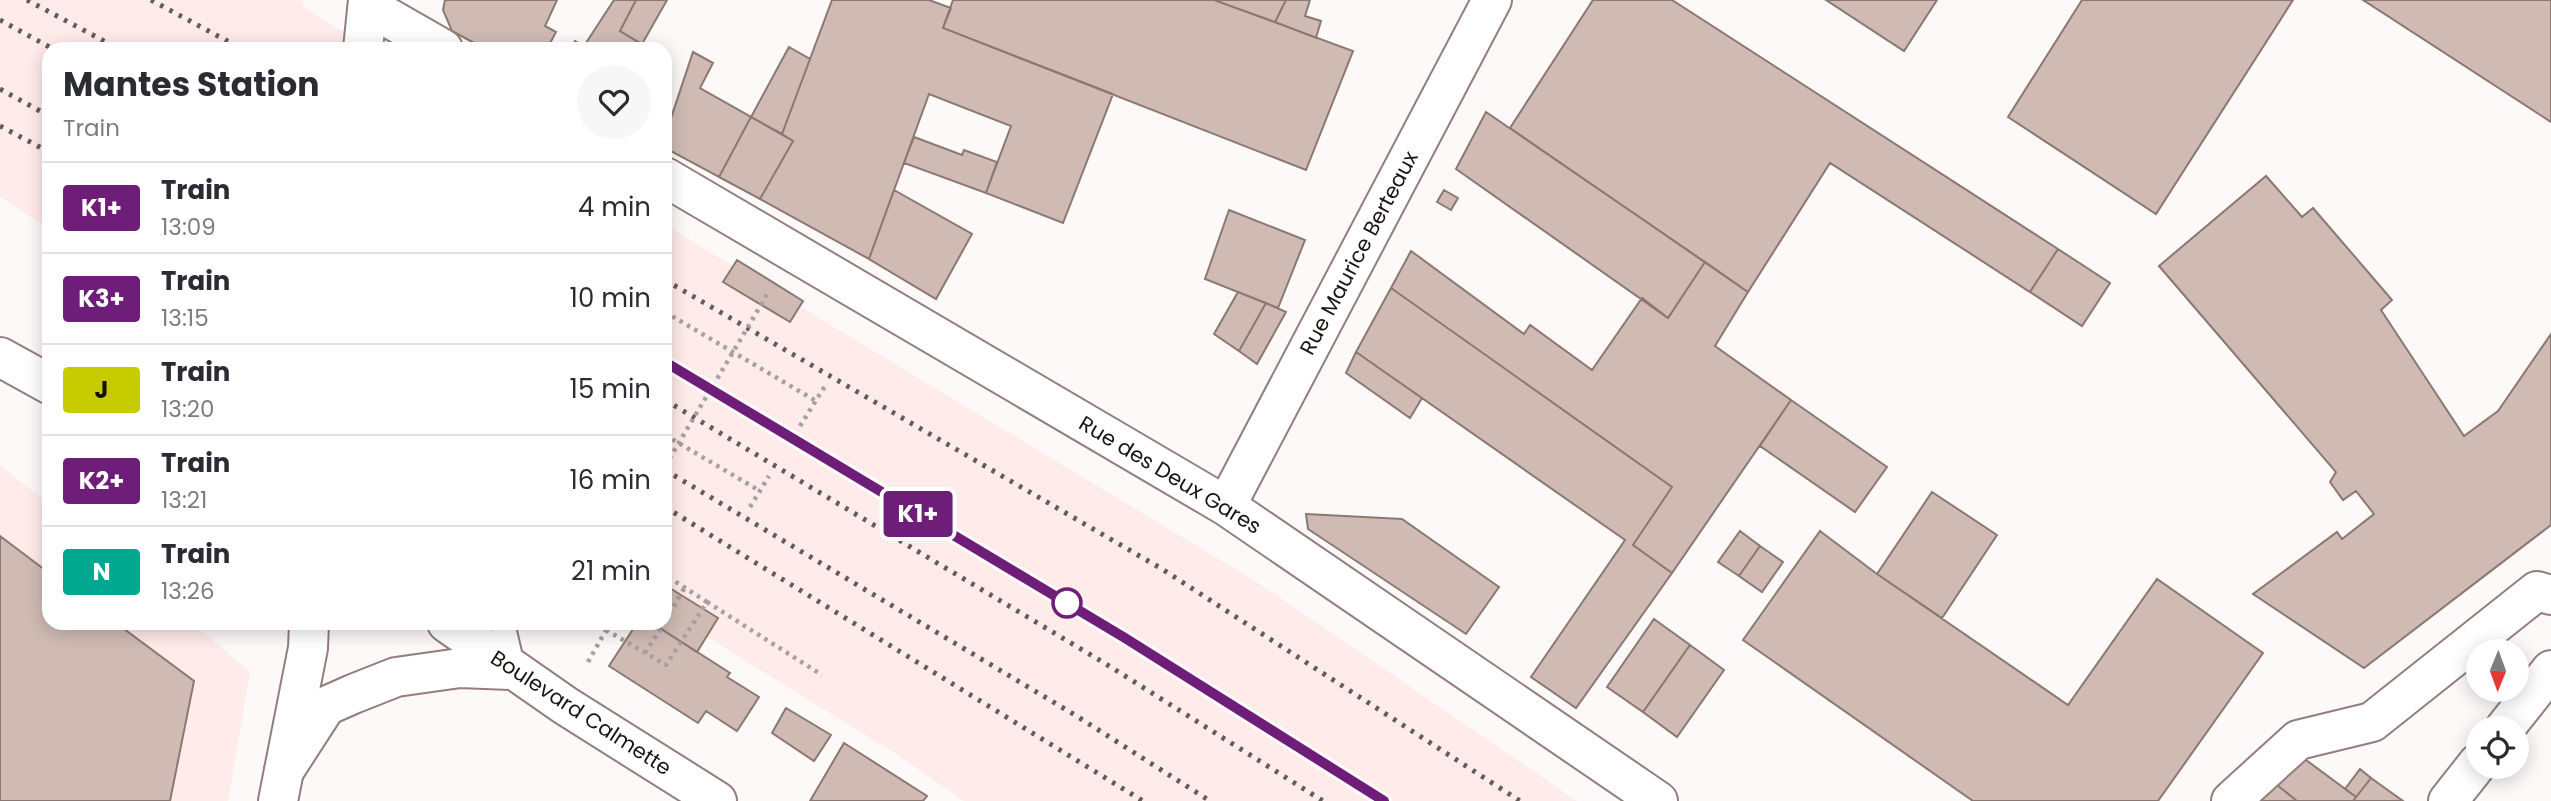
<!DOCTYPE html>
<html lang="fr">
<style>
body{margin:0;font-family:Poppins,sans-serif;background:#f7f7f7;color:#2b2b33;height:100vh;display:flex;flex-direction:column;font-size:26px;white-space:nowrap}
*{box-sizing:border-box;margin:0}
p{font-size:23px;color:#7c7c81}
.icon{flex:none;width:38px;height:38px;fill:none;stroke:currentColor;stroke-width:2;stroke-linecap:round;stroke-linejoin:round}
.map{position:relative;flex:1;overflow:hidden}
.drawer{position:absolute;left:42px;top:42px;width:630px;height:588px;display:flex;flex-direction:column;background:#fff;border-radius:21px;box-shadow:0 4px 18px #0003}
.drawer>*{flex:none}
.badge{padding:0 14px;border-radius:5px;font-size:24px;line-height:46px}
.needle{width:46px;rotate:181deg}
.fabs{position:absolute;left:2466px;top:639px;display:grid;gap:14px}
.fabs a{display:grid;place-items:center;width:63px;height:63px;border-radius:50%;background:#fff;box-shadow:0 4px 18px #0003;font-size:35px}
.map>.badge{position:absolute;translate:-50% -50%;box-shadow:0 0 0 4px #fff}
.round{display:grid;place-items:center;flex:none;width:74px;height:74px;border-radius:37px;background:#f7f7f7}
.head{display:flex;align-items:center;justify-content:space-between;height:119px;padding:0 21px}
h1{font-size:33px;font-weight:700;line-height:52px}
ul{padding:0;list-style:none}
li{display:flex;align-items:center;gap:21px;height:91px;padding:0 21px;border-top:2px solid #e1e1e2}
li div{flex:1}
li b{display:block;font-size:26px}
li em{font-style:normal}
li .badge{min-width:77px;font-weight:700;text-align:center}
.map>svg:first-child{display:block}
.built{fill:#feebea}
.building{fill:#cfbbb4;stroke:#8b7872;stroke-width:2}
.lines{fill:none;stroke-linecap:round;stroke-linejoin:round}
.service-casing{stroke:#937e7d;stroke-width:28}
.minor-casing{stroke:#937e7d;stroke-width:42}
.secondary-casing{stroke:#937e7d;stroke-width:42}
.path{stroke:#a6a1a0;stroke-width:4.5;stroke-dasharray:3.5 5;stroke-linecap:butt}
.service{stroke:#fff;stroke-width:24}
.minor{stroke:#fff;stroke-width:38}
.secondary{stroke:#fff;stroke-width:38}
.rail{stroke:#625c5b;stroke-width:5;stroke-dasharray:3.5 7;stroke-linecap:butt}
.path-bridge{stroke:#a6a1a0;stroke-width:4.5;stroke-dasharray:3.5 5;stroke-linecap:butt}
.line-casing{stroke:#fff;stroke-width:16}
.line{stroke:#6e1e78;stroke-width:10}
.stop-dot{fill:#fff;stroke:#6e1e78;stroke-width:3.5}
.labels{text-anchor:middle;stroke-width:5;stroke-linejoin:round;paint-order:stroke}
.street-label{font-size:21px;fill:#1b1413;stroke:#fff}
</style>
<div class="map">
<svg width="2551" height="801" viewBox="0 0 2551 801">
<rect width="100%" height="100%" fill="#fdf9f8"/>
<path class="built" d="M0,0h302l2,8 68,41h-323v179l-49,-31z
M665,225l595,359 317,217h-613l-68,-47 -231,-143z
M0,465l49,39v119h144l57,49 -22,129h-228z"/>
<path class="building" d="M445,0h112l-12,26 11,6 -9,17h-62l-33,-18 -9,-21z
M614,0h22l-16,31 29,18h-61l-4,-3z
M636,0h31l-25,44 -22,-13z
M832,0h97l22,8 -8,20 170,66 -50,129 -77,-30 25,-67 -82,-32 -60,165 -109,-60 33,-58 -11,-7z
M953,0h261l139,51 -47,119 -363,-142z
M1214,0h72l-11,22z
M1286,0h24l-5,16 16,5 -5,17 -41,-16z
M1593,0h79l386,249 -28,43 -200,-129 -82,129 -238,-164z
M1826,0h111l-33,51z
M2082,0h211l-137,214 -148,-97z
M2363,0h188v122z
M575,41l9,5 4,3h-17z
M789,47l21,12 -28,75 -31,-17z
M693,52l20,11 -13,25 51,29 -32,60 -54,-29v-12z
M1486,112l219,150 -37,56 -212,-149z
M751,117l42,24 -33,58 -41,-22z
M914,137l48,18 2,-5 33,12 -11,31 -82,-30z
M2266,176l36,41 11,-9 79,92 -11,10 83,126 34,-25 53,-77v191l-187,143 -111,-74 84,-62 5,7 32,-25 -18,-23 -13,9 -13,-18 6,-10 -177,-206z
M894,190l78,44 -36,65 -67,-40z
M1444,190l14,8 -7,12 -14,-8z
M1229,210l76,30 -27,68 -73,-29z
M2058,249l52,34 -28,43 -52,-34z
M1411,251l113,83 6,-9 62,45 50,-72 26,20 37,-56 43,30 -33,54 76,54 -119,173 -39,-28 39,-58 -281,-199z
M737,260l66,41 -13,21 -67,-40z
M1391,288l281,199 -39,58 39,28 -96,135 -45,-31 94,-137 -269,-188z
M1238,292l28,11 -27,48 -25,-17z
M1266,303l20,9 -29,52 -18,-13z
M1356,352l66,46 -12,20 -64,-45z
M1791,400l96,67 -32,45 -95,-66z
M1932,492l65,43 -55,83 -65,-44z
M1306,514l96,5 97,68 -33,47 -158,-105z
M1740,531l20,15 -21,30 -21,-14z
M1820,531l57,43 191,131 89,-126 106,74 -105,148h-185l-230,-161z
M0,536l49,37v50h67l78,58 -24,120h-170z
M1760,546l23,16 -21,30 -23,-16z
M665,585l53,33 -21,34 -45,-29h13z
M1654,619l36,26 -47,67 -36,-25z
M637,623h15l78,50 -3,4 32,20 -22,34 -31,-20 -8,12 -89,-57z
M1690,645l34,25 -47,67 -34,-25z
M786,708l45,27 -17,26 -42,-28z
M844,743l83,53 -4,5h-113z
M2302,757l54,40 -3,4h-56l-26,-21z
M2360,769l11,9 -15,19 -11,-8z
M2371,778l32,23h-50z
M2271,780l26,21h-46z"/>
<g class="lines">
<defs>
<path id="service" d="M502,623l11,47"/>
<path id="minor" d="M368,6l75,43
M665,177l561,329 432,295
M0,357l49,27
M1226,506l266,-506
M447,623l119,83 151,95
M2505,728l46,-58
M284,771l42,-65 27,-12 43,-17 64,-9 53,2
M2231,801l67,-61 74,-18 165,-131 14,4
M2448,801l30,-38"/>
<path id="secondary" d="M363,49l5,-49
M278,801l30,-153 1,-25"/>
</defs>
<use href="#service" class="service-casing"/>
<use href="#minor" class="minor-casing"/>
<use href="#secondary" class="secondary-casing"/>
<path class="path" d="M761,305l6,-11
M665,312l151,89
M800,426l25,-40
M665,435l95,56
M750,507l19,-31
M707,602l115,73
M665,621l20,-34
M606,630l60,35 41,-63 -42,-27
M645,653l19,-30
M588,662l22,-39"/>
<use href="#service" class="service"/>
<use href="#minor" class="minor"/>
<use href="#secondary" class="secondary"/>
<path class="rail" d="M27,0l92,49
M151,0l91,49
M0,20l53,29
M0,89l49,27
M0,126l49,26
M665,280l497,289 358,232
M665,362l460,276 259,163
M665,400l441,264 217,137
M665,470l410,245 135,86
M665,507l478,294"/>
<path class="path-bridge" d="M665,466l96,-161"/>
</g>
<g class="lines">
<defs>
<path id="line" d="M665,362l460,276 259,163"/>
</defs>
<use href="#line" class="line-casing"/>
<use href="#line" class="line"/>
</g>
<circle class="stop-dot" cx="1067" cy="603" r="14"/>
<g class="labels">
<g class="street-label">
<text transform="translate(1359 253) rotate(-62)" y="7">Rue Maurice Berteaux</text>
<text transform="translate(1170 475) rotate(31)" y="7">Rue des Deux Gares</text>
<text transform="translate(581 713) rotate(33)" y="7">Boulevard Calmette</text>
</g>
</g>
</svg>
<div class="fabs">
<a><svg class="needle" viewBox="-14 -14 28 28"><path d="M0-13l5 13h-10z" fill="#e53935"/><path d="M0 13l5-13h-10z" fill="#7c7c81"/></svg></a>
<a><svg class="icon" aria-label="locate" viewBox="0 0 24 24"><circle cx="12" cy="12" r="6"/><path d="M12 2v4M12 18v4M2 12h4M18 12h4"/></svg></a>
</div>
<b class="badge" style="left:918px;top:514px;background:#6e1e78;color:#fff">K1+</b>
<section class="drawer">
<div class="head"><div><h1>Mantes Station</h1><p>Train</p></div><a class="round"><svg class="icon" aria-label="heart" viewBox="0 0 24 24"><path d="M12 20l-8-8c-3-5 5-10 8-4 3-6 11-1 8 4z"/></svg></a></div>
<ul>
<li><span class="badge" style="background:#6e1e78;color:#fff">K1+</span><div><b>Train</b><p>13:09</p></div><em>4 min</em></li>
<li><span class="badge" style="background:#6e1e78;color:#fff">K3+</span><div><b>Train</b><p>13:15</p></div><em>10 min</em></li>
<li><span class="badge" style="background:#c6cc00;color:#111">J</span><div><b>Train</b><p>13:20</p></div><em>15 min</em></li>
<li><span class="badge" style="background:#6e1e78;color:#fff">K2+</span><div><b>Train</b><p>13:21</p></div><em>16 min</em></li>
<li><span class="badge" style="background:#00a88f;color:#fff">N</span><div><b>Train</b><p>13:26</p></div><em>21 min</em></li>
</ul>
</section>
</div>
